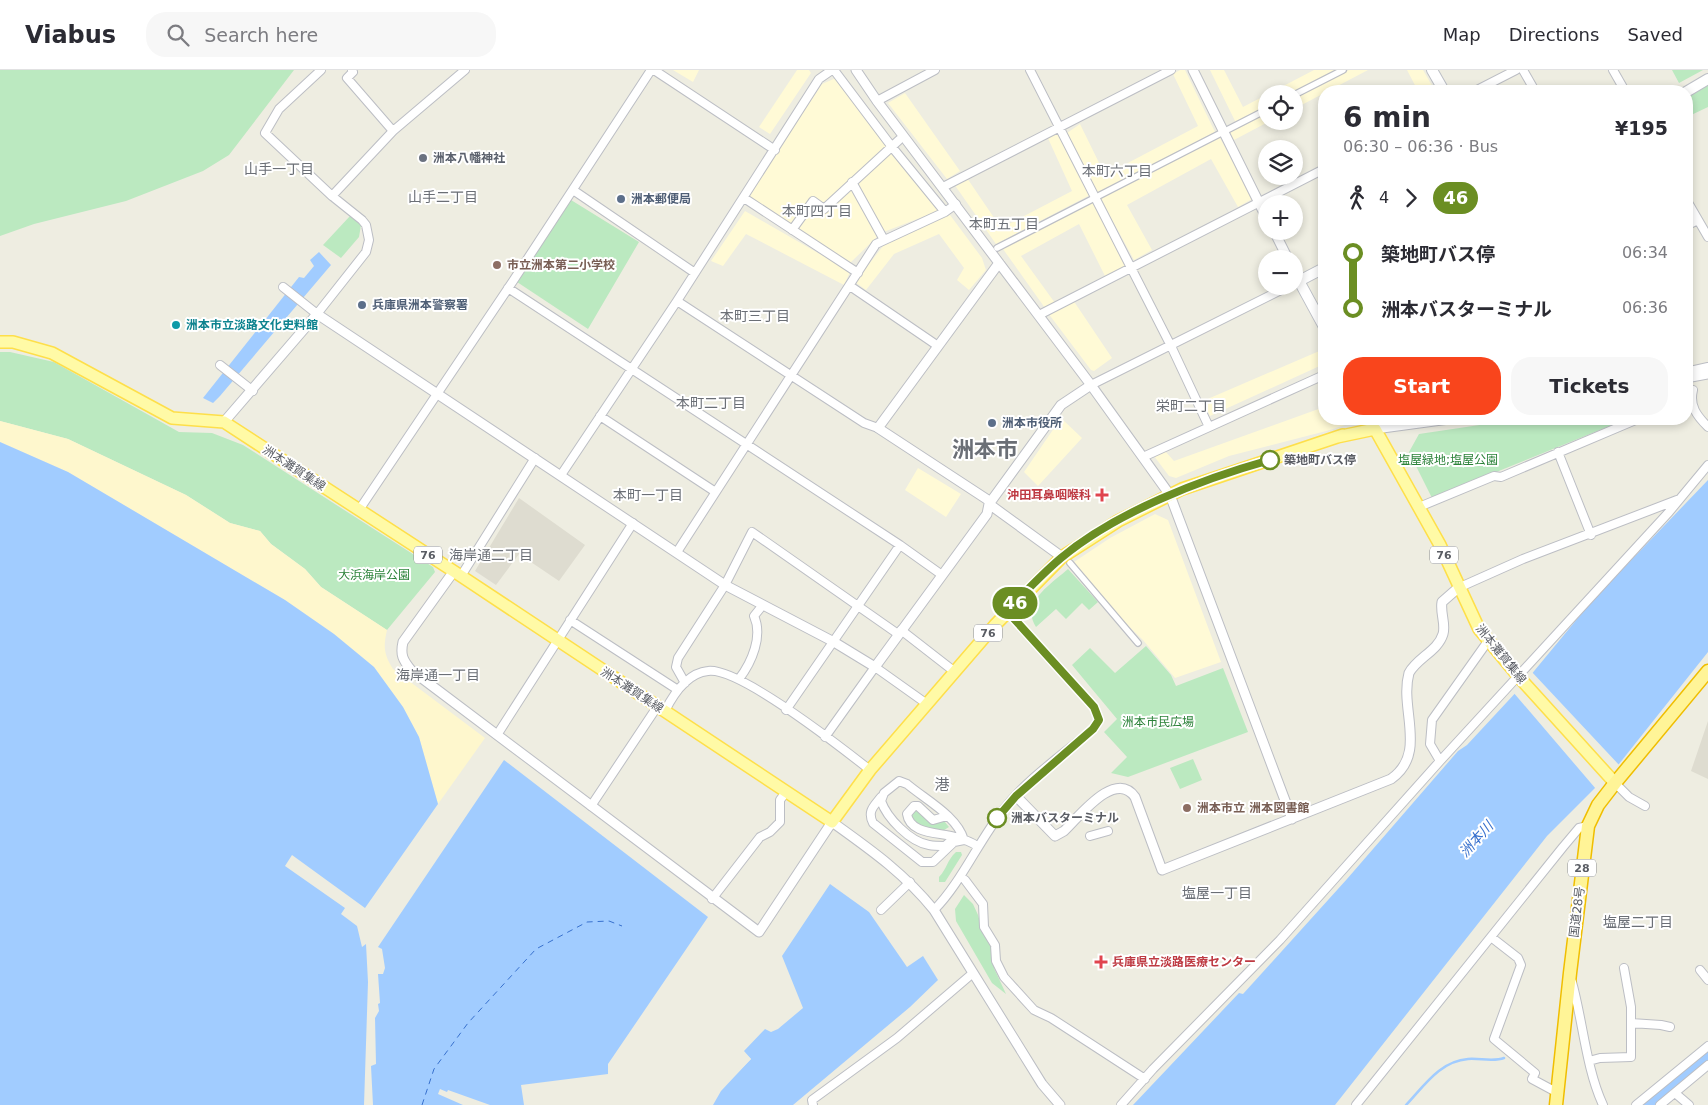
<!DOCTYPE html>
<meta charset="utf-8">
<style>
body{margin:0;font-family:"DejaVu Sans","Noto Sans JP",sans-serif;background:#f7f7f7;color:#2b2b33;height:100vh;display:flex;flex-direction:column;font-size:19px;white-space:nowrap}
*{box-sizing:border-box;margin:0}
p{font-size:16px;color:#7c7c81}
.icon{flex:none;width:28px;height:28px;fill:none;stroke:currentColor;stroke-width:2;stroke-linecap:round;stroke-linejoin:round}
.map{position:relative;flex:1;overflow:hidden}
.details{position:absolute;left:1318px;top:15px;width:375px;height:340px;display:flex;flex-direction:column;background:#fff;border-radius:20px;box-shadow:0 2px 8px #0003}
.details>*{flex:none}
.badge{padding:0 10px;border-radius:16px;font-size:18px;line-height:32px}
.fabs{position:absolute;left:1258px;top:15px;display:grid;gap:10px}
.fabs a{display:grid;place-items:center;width:45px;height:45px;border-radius:50%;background:#fff;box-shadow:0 2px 8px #0003;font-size:25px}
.map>.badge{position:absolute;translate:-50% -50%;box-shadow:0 0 0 2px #fff}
.legs{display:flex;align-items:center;gap:8px;height:55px;padding:0 25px;font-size:16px}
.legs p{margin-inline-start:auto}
.overview{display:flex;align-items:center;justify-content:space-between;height:85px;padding:0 25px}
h1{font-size:28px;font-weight:700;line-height:38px}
.cta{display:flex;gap:10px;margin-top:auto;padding:10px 25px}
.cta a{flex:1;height:58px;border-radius:20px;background:#f9451c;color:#fff;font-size:20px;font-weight:700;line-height:58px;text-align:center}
.cta a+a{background:#f7f7f7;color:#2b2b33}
ul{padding:0 25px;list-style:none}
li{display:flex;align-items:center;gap:18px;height:55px;font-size:19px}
li i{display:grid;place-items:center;width:8px;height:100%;margin:0 6px;background:currentColor}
li i::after{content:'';width:12px;height:12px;margin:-6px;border:4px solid;border-radius:50%;background:#fff}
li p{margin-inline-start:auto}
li:first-child i{background:linear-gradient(#0000 50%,currentColor 0)}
li:last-child i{background:linear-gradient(currentColor 50%,#0000 0)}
header{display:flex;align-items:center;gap:30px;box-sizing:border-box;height:70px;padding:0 25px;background:#fff;border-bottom:1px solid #e1e1e2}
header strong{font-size:24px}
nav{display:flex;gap:28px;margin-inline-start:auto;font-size:18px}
.search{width:350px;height:45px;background:#f7f7f7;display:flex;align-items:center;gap:12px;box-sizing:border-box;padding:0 18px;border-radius:20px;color:#7c7c81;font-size:19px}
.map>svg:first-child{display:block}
.commercial{fill:#fffad6}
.education{fill:#dedcd0}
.green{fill:#bbe9c0}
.sand{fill:#fef7cd}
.water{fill:#a1ccff}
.pier{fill:#eeede1}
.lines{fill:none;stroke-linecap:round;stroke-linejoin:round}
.stream{stroke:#a1ccff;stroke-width:2.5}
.river{stroke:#a1ccff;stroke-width:14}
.ferry{stroke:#3871ce;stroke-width:1;stroke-dasharray:6 5;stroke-linecap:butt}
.pedestrian-casing{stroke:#bcbec4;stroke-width:8}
.minor-casing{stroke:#bcbec4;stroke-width:10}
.tertiary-casing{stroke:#bcbec4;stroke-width:11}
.secondary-casing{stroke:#bcbfc6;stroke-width:12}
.primary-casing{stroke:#fedf4a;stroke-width:14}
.trunk-casing{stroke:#f0be00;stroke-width:15}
.pedestrian{stroke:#fff;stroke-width:5.5}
.minor{stroke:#fff;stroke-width:8}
.tertiary{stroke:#fff;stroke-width:9}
.secondary{stroke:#fff;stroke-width:10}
.primary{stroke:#fffaa6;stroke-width:11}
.trunk{stroke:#fff497;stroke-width:12}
.line-1-casing{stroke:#fff;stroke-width:11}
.line-1{stroke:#6b8e23;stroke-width:8}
.worship-dot{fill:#6b7280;stroke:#fff;stroke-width:2}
.service-dot{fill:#5c6f8a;stroke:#fff;stroke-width:2}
.education-dot{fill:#8d6e63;stroke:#fff;stroke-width:2}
.culture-dot{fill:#0f9aa8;stroke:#fff;stroke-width:2}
.stop-1-dot{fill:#fff;stroke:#6b8e23;stroke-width:2.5}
.health-dot{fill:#e0444e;stroke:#fff;stroke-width:2}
.labels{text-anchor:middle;stroke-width:4;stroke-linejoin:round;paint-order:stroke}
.shield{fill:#fff;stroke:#8c8e92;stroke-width:1}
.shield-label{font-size:11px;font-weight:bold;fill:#5a5d64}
.worship-label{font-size:12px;font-weight:bold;fill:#5b616d;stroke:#fff;text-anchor:start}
.service-label{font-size:12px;font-weight:bold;fill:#4e5e75;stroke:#fff;text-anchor:start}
.education-label{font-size:12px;font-weight:bold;fill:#785e54;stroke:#fff;text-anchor:start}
.culture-label{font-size:12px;font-weight:bold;fill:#0d838f;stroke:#fff;text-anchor:start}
.stop-label{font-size:12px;font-weight:bold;fill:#5a5d64;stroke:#fff;text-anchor:start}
.park-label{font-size:12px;fill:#2b8239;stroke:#fff}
.street-label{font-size:12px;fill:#5a5d64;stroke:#fff}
.health-label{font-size:12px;font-weight:bold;fill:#be3a42;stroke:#fff;text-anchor:end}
.neighbourhood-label{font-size:14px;fill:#6b6f76;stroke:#fff}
.water-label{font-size:14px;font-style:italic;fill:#3871ce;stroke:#fff}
.quarter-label{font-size:15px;fill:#6b6f76;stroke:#fff}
.town-label{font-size:22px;font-weight:bold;fill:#6b6f76;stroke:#fff}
</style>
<header>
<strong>Viabus</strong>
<div class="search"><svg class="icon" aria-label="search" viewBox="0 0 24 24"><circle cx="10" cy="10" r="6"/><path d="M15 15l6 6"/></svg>Search here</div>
<nav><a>Map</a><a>Directions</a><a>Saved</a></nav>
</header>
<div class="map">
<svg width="1708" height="1035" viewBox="0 0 1708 1035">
<rect width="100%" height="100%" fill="#eeede1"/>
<path class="commercial" d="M673,0h26l-6,12z
M797,0h12l2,3 -41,61 -11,-7z
M1180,0h5l30,62 -122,63 -26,-62 13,-9 25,51 93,-49 -25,-52z
M1210,0h14l19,37 23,-12v12l-30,16z
M1314,0h23l-45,24h-24z
M1349,0h19l-74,39v-10z
M1407,0h16l12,21h-17z
M843,5l100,134 -62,24 -31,30 -102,-67 74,-112z
M905,23l55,78 -13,8 -59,-76z
M1266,43v8h4l-36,19 -4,-8z
M1059,61l31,64 -94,49 -42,-60 13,-6 34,50 71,-37 -25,-55z
M1219,66l33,63 -14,8 -27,-48 -84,46 25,45 -18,10 -35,-64z
M1095,130l33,66 -22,12 -27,-54 -58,32 34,47 -10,5 -42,-59z
M745,141l99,57 6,4 -6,13 -98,-51 -23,32 -12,-5z
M950,145l32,43 4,12 -17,20 -12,-10 7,-12 -25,-34 -45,20 -28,36 -11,-8 32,-41z
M1073,230l39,58 -18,13 -3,-1 -43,-57z
M1324,279v15l-114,52 -7,-15z
M1324,337v12h39l-33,11 -101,26 -53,22 -7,-2 -15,-20 11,-5 9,10z
M1061,348l21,20 -44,48 -14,-14z
M918,398l43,26 -15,23 -41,-27z
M1155,444l13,6 53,142 -46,16 -32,-38 -31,-30 -27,-30 -1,-5 -10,-13 36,-24z"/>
<path class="education" d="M519,428l66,47 -26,36 -40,-27 -23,31 -21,-14z
M1708,651v58l-17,-8z"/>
<path class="green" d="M0,0h294l-65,85 -26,16 -77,30 -92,23 -34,12z
M1672,0h31l-24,13z
M1708,10v27l-21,10 -1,5v-30z
M571,130l68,42 -51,87 -74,-49z
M350,146l11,9 -2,12 -18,21 -18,-13z
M0,282h10l44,10 125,70 33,1 31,12 190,122 2,5 -48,58 -66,-43 -16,-18 -34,-25 -11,-13 -30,-8 -44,-28 -118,-56 -68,-18z
M1520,349h107l-195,79 -23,-46 10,-18z
M1068,499l30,33 -9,8 -7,-7 -16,16 -10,-10 -20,18c-16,-24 15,-43 32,-58z
M1146,576l25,29 5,11 47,-18 25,64 -120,45 -17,-4 16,-16 -23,-25 13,-13 -45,-54 18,-17 25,25z
M1193,689l9,21 -22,9 -10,-21z
M916,739l17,15 11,-3 5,6 -5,3c-13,-1 -27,-2 -33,-15z
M956,782h5l1,3 -17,27h-6v-5c8,-8 8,-17 17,-25z
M964,825l9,9 5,11 6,20 11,19 -1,14 12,26 -14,-11 -36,-62 -1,-12z"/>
<path class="sand" d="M0,351l68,18 118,56 44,28 30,8 11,13 34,25 16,18 66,43c-4,17 -3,25 6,39l92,69 -47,66 -19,-67 -16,-30 -29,-40 -40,-33 -49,-34 -217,-128 -68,-30z"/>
<path class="water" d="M319,182l12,13 -111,131 -7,7 -10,-5 96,-121 5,1 10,-12 -4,-6z
M0,372l68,30 217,128 49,34 40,33 29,40 16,30 19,67 -73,104 -73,-53 -7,11 60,42 -4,6 16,12 5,21 4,-3 2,38 -4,123h-364z
M1708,410v172l-89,112 -72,72 -212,269h-202l106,-112 4,1 104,-115 111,-128 9,-6 53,-57 72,-87z
M504,690l204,157 -100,147v10l-87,11 3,20h-34l-42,-15 -1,2 -7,-3 -2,5 25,11h-90l-2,-39 5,-2 -1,-46 4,-7 -1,-7 2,-1 -2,-29h5l2,-6 -3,-19 -4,-2z
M830,814l39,28 38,55 16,-11 15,24 -28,27 -117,98h-80l8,-14 30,-32 -7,-8 21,-22 6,3 7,-3 25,-21 -21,-52z"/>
<path class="pier" d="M1531,601l89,95 -24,23 -83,-97z
M744,982l7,7 -31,31 -9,15 8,-16 29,-30 -6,-6z"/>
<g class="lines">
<path class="stream" d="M1406,1035c18,-19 34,-44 62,-46 11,-1 26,3 36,-1"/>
<path class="river" d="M1646,1035l62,-50"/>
<path class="ferry" d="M422,1035l12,-36 34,-46 68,-74 51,-27 22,-1 13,5"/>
<defs>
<path id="pedestrian" d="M1294,25l49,-25
M997,178l269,-138
M1070,493l68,80"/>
<path id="minor" d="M352,0l1,2 -6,6 46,53
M654,0l121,80
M834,0l58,77 53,65
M1030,0l141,276 38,81
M1523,0l12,21
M1613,0l12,21
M1475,21l41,-21
M877,31l58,-31
M852,112l31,56
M943,117l228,-117
M573,120l122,83
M332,126l61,-65 72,-61
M744,128l114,75
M1686,129l22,38
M1686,156l12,-6
M792,160l21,-29 11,8 75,-69
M850,216l88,60
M283,217l34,27 49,-62 3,-12 -3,-15 -4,-5 -30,-24 -67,-63 14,-24 42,-39
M508,218l392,257 42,30
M677,231l187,122 14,5
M1039,245l285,-146
M1686,293l4,8 18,-4
M220,295l33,26
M1091,315l198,-99
M1693,320c-4,16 4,26 15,37
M600,346l114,75
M1558,382l33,83
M1143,387l181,-82
M561,405l116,-174 142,-222 13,-9
M1419,437l75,-31 7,1 137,-58
M359,440l154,-229 138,-211
M677,482l199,-308 69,-32 11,-8
M461,506l74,-118
M1458,518l65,-29 154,-59
M570,550l108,70
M901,560l54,42
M739,609c13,-17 24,-43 15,-63l8,-10
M685,613l-9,-16 2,-9 47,-73 27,-53 146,102
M786,640l114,-165
M665,641c8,-16 22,-38 43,-40 31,-4 134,77 162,99
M497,665l136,-212
M825,667l50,-70 52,37
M1440,691l-10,-17 2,-24 56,-79
M1615,713l14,14 16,9
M881,727c-7,9 -14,14 -8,26l49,39h11l21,-20 10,-2c-7,-24 -38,-40 -57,-56l-8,-3 -15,12 -3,8c6,17 29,41 48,44 5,1 11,1 16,1l10,-9c8,2 15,4 22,9
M591,736l66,-99
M947,746l-14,4 -15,-14h-4l-7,8c3,21 33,18 48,23
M1090,766l18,-5
M965,810l18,24 1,23 11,18 1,16 8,16 30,33 17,8 94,61
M712,829l48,-62 10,-5 10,-10v-22l6,-8
M881,840l29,-28
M934,840c27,-27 45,-70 70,-101 24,-31 60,-55 89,-80l6,-9 -5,-13 -87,-96
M1491,867l27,21 3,7 -27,74 41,34 -3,6 26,14
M1700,900l8,10
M1572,912c11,40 14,86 31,123
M1631,953l30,2 9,2
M1589,991l11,-3 31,-1v-50l-7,-39
M1675,1023l14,12
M813,1035l-1,-5 85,-62 76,-65
M1121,1035l32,-36 127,-129 160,-179 229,-249 39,-47
M1356,1035l207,-258 16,-19 9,-2
M1636,1035l72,-59
M1660,1035l48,-40"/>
<path id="tertiary" d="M856,0l21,31 214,284
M1193,0l73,147
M1274,161l14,28
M1294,200l5,11
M1686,308l22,-4
M224,352l93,-108 408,271 109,57 41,25 112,-153 2,-10 72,-99 30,-20 79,110 122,324
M1375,359l74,-10
M991,432l-113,-74 121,-165
M989,434l73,53
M454,501l-51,71c-3,13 0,18 8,28l348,262 73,-110c39,28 72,51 102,88l108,174 18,21
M1016,726l39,40 9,-5c15,-14 51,-62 71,-34l27,73 229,-91c37,-26 8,-70 18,-106 8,-15 29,-22 34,-39 3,-10 -3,-21 -1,-32l16,-14"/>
<path id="secondary" d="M1432,0l12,21
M1686,22l22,-13
M1324,198l-25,13 25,46
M1370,349l5,10"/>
<path id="primary" d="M0,272h13l39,11 120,65 52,4 237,154 371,246 38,-52 125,-145 67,-68 56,-36 64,-32 161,-54
M1337,367l38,-8 65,116 39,84 39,47 97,107"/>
<path id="trunk" d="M1556,1035l14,-132 18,-147 10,-21 17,-22 93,-112"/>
</defs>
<use href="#pedestrian" class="pedestrian-casing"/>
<use href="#minor" class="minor-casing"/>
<use href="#tertiary" class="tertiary-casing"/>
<use href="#secondary" class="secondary-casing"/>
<use href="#primary" class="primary-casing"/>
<use href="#trunk" class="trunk-casing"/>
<use href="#pedestrian" class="pedestrian"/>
<use href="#minor" class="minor"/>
<use href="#tertiary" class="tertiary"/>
<use href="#secondary" class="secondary"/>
<use href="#primary" class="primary"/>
<use href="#trunk" class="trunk"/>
</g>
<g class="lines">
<defs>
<path id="line-1" d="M997,748l19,-22 77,-67 6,-9 -5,-13 -87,-96c17,-18 35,-37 54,-53 55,-46 141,-79 209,-98"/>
</defs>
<use href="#line-1" class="line-1-casing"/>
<use href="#line-1" class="line-1"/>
</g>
<circle class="worship-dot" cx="423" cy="88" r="5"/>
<g class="service-dot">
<circle cx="621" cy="129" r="5"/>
<circle cx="362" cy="235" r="5"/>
<circle cx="992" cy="353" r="5"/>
</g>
<g class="education-dot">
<circle cx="497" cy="195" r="5"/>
<circle cx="1187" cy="738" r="5"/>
</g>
<circle class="culture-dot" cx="176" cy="255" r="5"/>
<g class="stop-1-dot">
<circle cx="1270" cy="390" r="9"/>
<circle cx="997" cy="748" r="9"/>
</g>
<g class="health-dot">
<path d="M1099.5 417.5h5v5h5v5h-5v5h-5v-5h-5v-5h5z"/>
<path d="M1098.5 884.5h5v5h5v5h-5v5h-5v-5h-5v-5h5z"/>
</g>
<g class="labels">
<g class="shield">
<rect x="414" y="476.5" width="28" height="17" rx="4"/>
<rect x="1430" y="476.5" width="28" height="17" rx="4"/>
<rect x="974" y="554.5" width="28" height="17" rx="4"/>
<rect x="1568" y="789.5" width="28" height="17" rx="4"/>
</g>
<g class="shield-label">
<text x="428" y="489">76</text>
<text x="1444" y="489">76</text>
<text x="988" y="567">76</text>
<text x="1582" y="802">28</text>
</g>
<g class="worship-label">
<text x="433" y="92">洲本八幡神社</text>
</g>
<g class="service-label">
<text x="631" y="133">洲本郵便局</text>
<text x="372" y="239">兵庫県洲本警察署</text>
<text x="1002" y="357">洲本市役所</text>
</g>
<g class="education-label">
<text x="507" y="199">市立洲本第二小学校</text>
<text x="1197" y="742">洲本市立 洲本図書館</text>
</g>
<g class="culture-label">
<text x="186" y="259">洲本市立淡路文化史料館</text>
</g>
<g class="stop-label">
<text x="1284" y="394">築地町バス停</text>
<text x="1011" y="752">洲本バスターミナル</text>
</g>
<g class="park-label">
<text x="1448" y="394">塩屋緑地;塩屋公園</text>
<text x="374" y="509">大浜海岸公園</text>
<text x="1158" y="656">洲本市民広場</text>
</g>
<g class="street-label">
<text transform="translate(294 398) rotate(33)" y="4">洲本灘賀集線</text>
<text transform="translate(1501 584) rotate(51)" y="4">洲本灘賀集線</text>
<text transform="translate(632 620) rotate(33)" y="4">洲本灘賀集線</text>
<text transform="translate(1577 842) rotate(-83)" y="4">国道28号</text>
</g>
<g class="health-label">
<text x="1091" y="429">沖田耳鼻咽喉科</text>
<text x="1112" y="896" text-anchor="start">兵庫県立淡路医療センター</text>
</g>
<g class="neighbourhood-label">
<text x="279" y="104">山手一丁目</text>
<text x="1117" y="106">本町六丁目</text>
<text x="443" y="132">山手二丁目</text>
<text x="817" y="146">本町四丁目</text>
<text x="1004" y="159">本町五丁目</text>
<text x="755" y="251">本町三丁目</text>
<text x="711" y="338">本町二丁目</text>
<text x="1191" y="341">栄町二丁目</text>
<text x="648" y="430">本町一丁目</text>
<text x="491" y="490">海岸通二丁目</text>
<text x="438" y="610">海岸通一丁目</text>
<text x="1217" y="828">塩屋一丁目</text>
<text x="1638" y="857">塩屋二丁目</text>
</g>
<g class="water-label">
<text transform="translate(1476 769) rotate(-48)" y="5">洲本川</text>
</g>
<g class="quarter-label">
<text x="942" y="720">港</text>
</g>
<g class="town-label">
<text x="985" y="387">洲本市</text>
</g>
</g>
</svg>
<div class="fabs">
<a><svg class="icon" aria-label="locate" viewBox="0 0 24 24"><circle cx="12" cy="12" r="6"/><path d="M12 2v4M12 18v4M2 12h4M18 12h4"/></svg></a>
<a><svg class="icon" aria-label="layers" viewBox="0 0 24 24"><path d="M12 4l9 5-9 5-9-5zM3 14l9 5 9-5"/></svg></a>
<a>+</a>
<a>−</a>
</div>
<b class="badge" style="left:1015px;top:533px;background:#6b8e23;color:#fff">46</b>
<section class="details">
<div class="overview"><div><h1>6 min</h1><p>06:30 – 06:36 · Bus</p></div><b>¥195</b></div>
<div class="legs"><svg class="icon" aria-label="walk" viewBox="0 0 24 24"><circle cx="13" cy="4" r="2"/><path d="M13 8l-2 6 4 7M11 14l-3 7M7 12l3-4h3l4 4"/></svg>4<svg class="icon" aria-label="forward" viewBox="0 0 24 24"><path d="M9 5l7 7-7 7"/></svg><b class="badge" style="background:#6b8e23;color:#fff">46</b></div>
<ul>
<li><i style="color:#6b8e23"></i><b>築地町バス停</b><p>06:34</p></li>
<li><i style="color:#6b8e23"></i><b>洲本バスターミナル</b><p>06:36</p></li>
</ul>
<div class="cta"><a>Start</a><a>Tickets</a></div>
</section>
</div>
